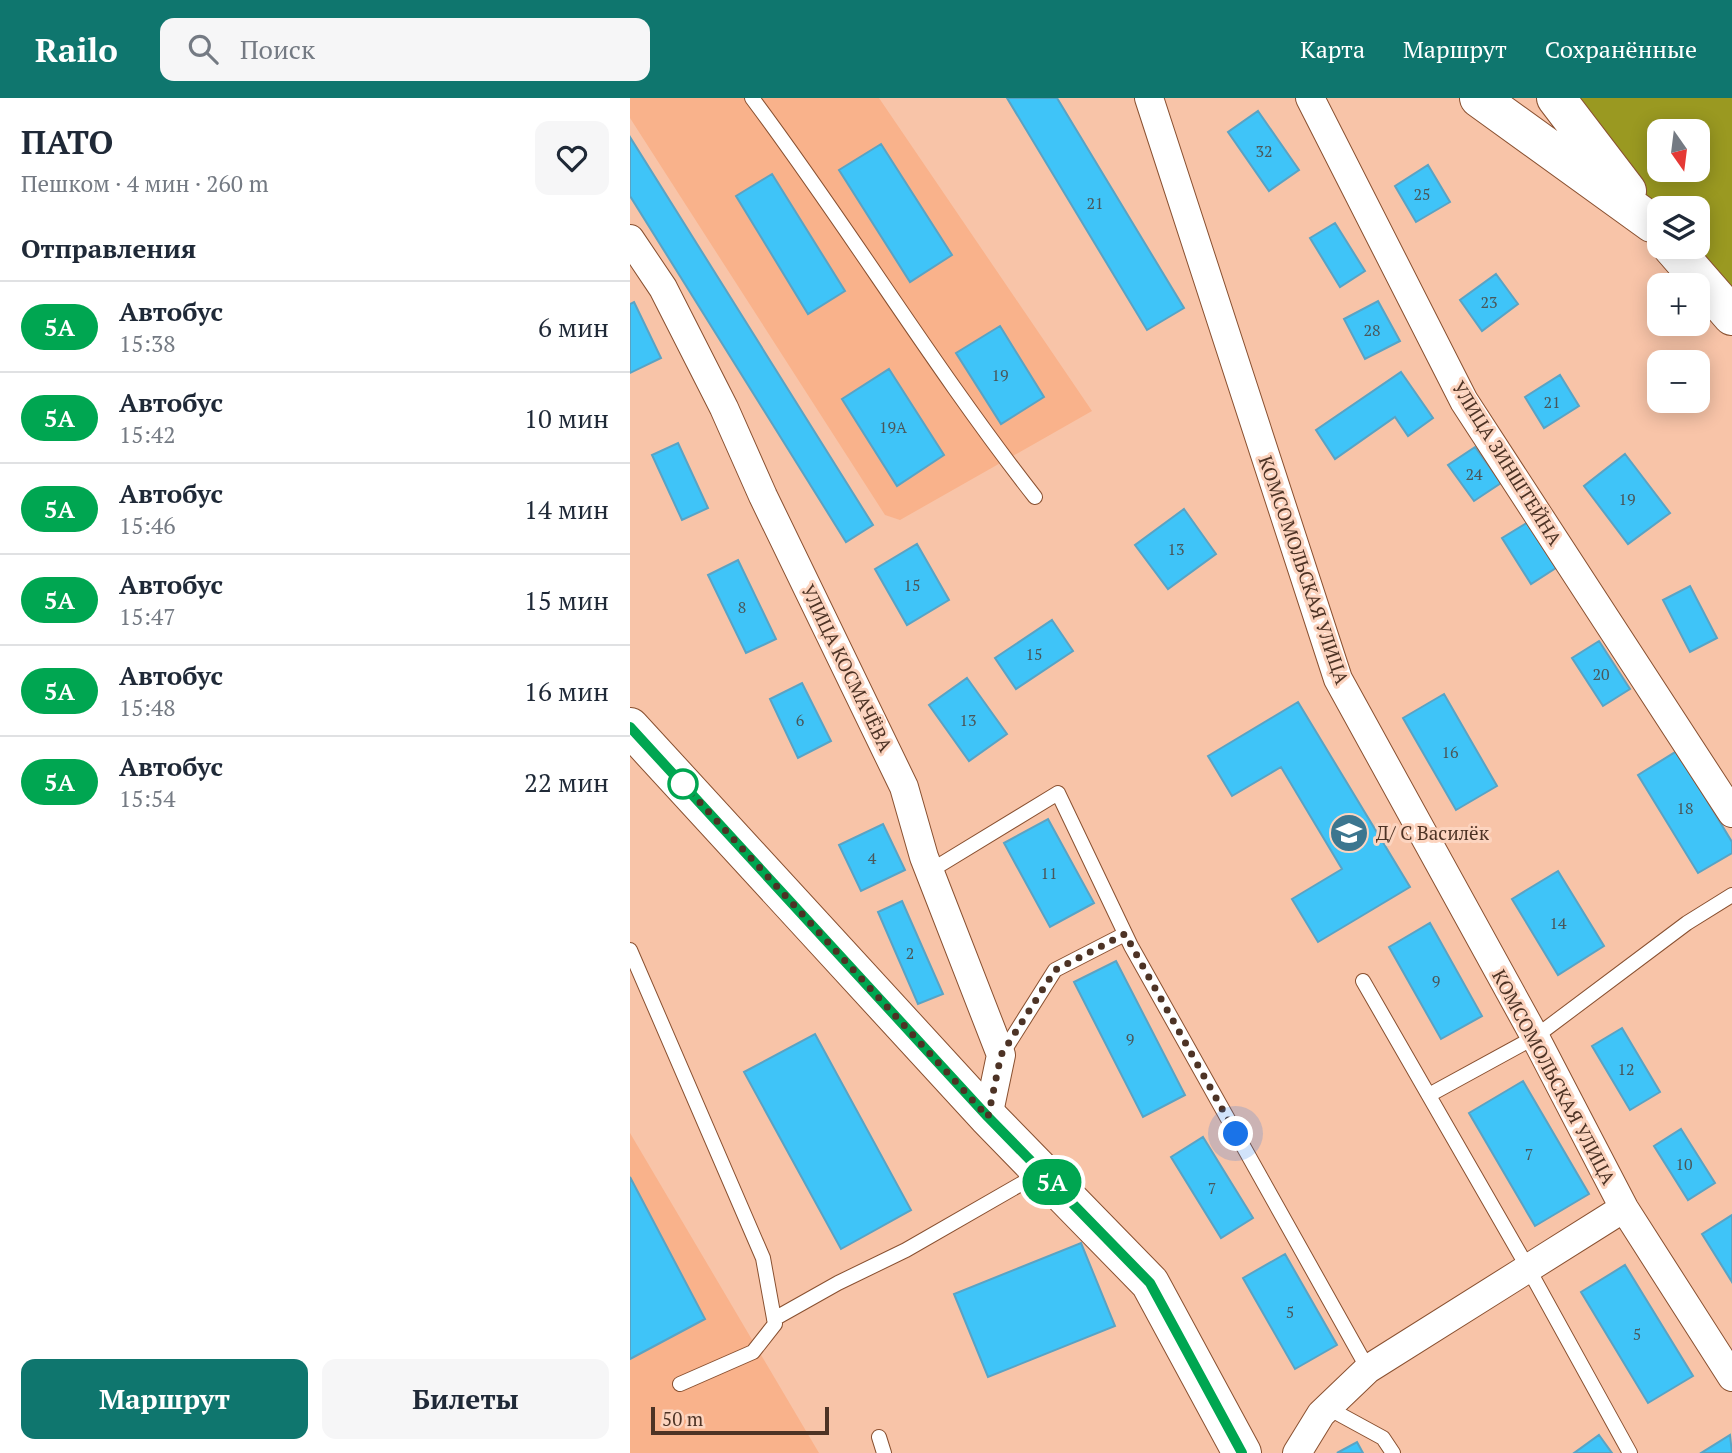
<!DOCTYPE html>
<html lang="ru">
<meta charset="utf-8">
<style>
body{margin:0;font-family:"PT Serif",serif;background:#f6f6f7;color:#1f2937;height:100vh;display:flex;flex-direction:column;font-size:26px;white-space:nowrap}
*{box-sizing:border-box;margin:0}
p{font-size:23px;color:#747a83}
.icon{flex:none;width:38px;height:38px;fill:none;stroke:currentColor;stroke-width:2;stroke-linecap:round;stroke-linejoin:round}
.map{position:relative;flex:1;overflow:hidden}
.drawer{display:flex;flex-direction:column;background:#fff;width:630px}
.drawer>*{flex:none}
.badge{padding:0 14px;border-radius:23px;font-size:24px;line-height:46px}
.needle{width:46px;rotate:166deg}
.tools{position:absolute;left:1017px;top:21px;display:grid;gap:14px}
.tools a{display:grid;place-items:center;width:63px;height:63px;border-radius:14px;background:#fff;box-shadow:0 4px 18px #0003;font-size:35px}
.scale{position:absolute;left:21px;bottom:18px;width:178px;box-sizing:border-box;padding-left:7px;border:4px solid #4d3325;border-top:0;font-size:19px;line-height:24px;white-space:nowrap;color:#4d3325;-webkit-text-stroke:5px #fcd4bf;paint-order:stroke}
.you{position:absolute;width:35px;height:35px;margin:-18px;border:5px solid #fff;border-radius:50%;background:#1a73e8;box-shadow:0 0 0 10px #1a73e833}
.map>.badge{position:absolute;translate:-50% -50%;box-shadow:0 0 0 4px #fff}
h2{padding:0 21px;font-size:26px;line-height:63px}
.round{display:grid;place-items:center;flex:none;width:74px;height:74px;border-radius:14px;background:#f6f6f7}
.overview{display:flex;align-items:center;justify-content:space-between;height:119px;padding:0 21px}
h1{font-size:33px;font-weight:600;line-height:52px}
.cta{display:flex;gap:14px;margin-top:auto;padding:14px 21px}
.cta a{flex:1;height:80px;border-radius:14px;background:#0f766e;color:#fff;font-size:28px;font-weight:600;line-height:80px;text-align:center}
.cta a+a{background:#f6f6f7;color:#1f2937}
ul{padding:0;list-style:none}
li{display:flex;align-items:center;gap:21px;height:91px;padding:0 21px;border-top:2px solid #e0e1e3}
li div{flex:1}
li b{display:block;font-size:26px}
li em{font-style:normal}
li .badge{min-width:77px;font-weight:700;text-align:center}
header{display:flex;align-items:center;gap:42px;box-sizing:border-box;height:98px;padding:0 35px;background:#0f766e;color:#fff}
header strong{font-size:33px}
nav{display:flex;gap:38px;margin-inline-start:auto;font-size:24px}
.search{width:490px;height:63px;background:#f6f6f7;display:flex;align-items:center;gap:18px;box-sizing:border-box;padding:0 24px;border-radius:14px;color:#747a83;font-size:26px}
main{display:flex;flex:1;min-height:0}
.map>svg:first-child{display:block}
.built{fill:#f9b28b}
.forest{fill:#9a9921;fill-rule:evenodd}
.building{fill:#3fc4f8;stroke:#59a3c4;stroke-width:2}
.lines{fill:none;stroke-linecap:round;stroke-linejoin:round}
.service-casing{stroke:#895030;stroke-width:16}
.minor-casing{stroke:#895030;stroke-width:30}
.secondary-casing{stroke:#895030;stroke-width:40}
.primary-casing{stroke:#895030;stroke-width:40}
.service{stroke:#fff;stroke-width:14}
.minor{stroke:#fff;stroke-width:28}
.secondary{stroke:#fff;stroke-width:38}
.primary{stroke:#fff;stroke-width:38}
.line-casing{stroke:#fff;stroke-width:16}
.line{stroke:#00a651;stroke-width:10}
.walk{stroke:#4d3325;stroke-width:7;stroke-dasharray:0 12.6}
.stop-dot{fill:#fff;stroke:#00a651;stroke-width:3.5}
.labels{text-anchor:middle;stroke-width:6;stroke-linejoin:round;paint-order:stroke}
.number-label{font-size:16px;fill:#4a575a}
.street-label{font-size:19px;fill:#4d3325;stroke:#fcd4bf}
.poi-label{font-size:19px;fill:#4d3325;stroke:#fcd4bf;text-anchor:start}
</style>
<header>
<strong>Railo</strong>
<div class="search"><svg class="icon" aria-label="search" viewBox="0 0 24 24"><circle cx="10" cy="10" r="6"/><path d="M15 15l6 6"/></svg>Поиск</div>
<nav><a>Карта</a><a>Маршрут</a><a>Сохранённые</a></nav>
</header>
<main>
<section class="drawer">
<div class="overview"><div><h1>ПАТО</h1><p>Пешком · 4 мин · 260 m</p></div><a class="round"><svg class="icon" aria-label="heart" viewBox="0 0 24 24"><path d="M12 20l-8-8c-3-5 5-10 8-4 3-6 11-1 8 4z"/></svg></a></div>
<h2>Отправления</h2>
<ul>
<li><span class="badge" style="background:#00a651;color:#fff">5А</span><div><b>Автобус</b><p>15:38</p></div><em>6 мин</em></li>
<li><span class="badge" style="background:#00a651;color:#fff">5А</span><div><b>Автобус</b><p>15:42</p></div><em>10 мин</em></li>
<li><span class="badge" style="background:#00a651;color:#fff">5А</span><div><b>Автобус</b><p>15:46</p></div><em>14 мин</em></li>
<li><span class="badge" style="background:#00a651;color:#fff">5А</span><div><b>Автобус</b><p>15:47</p></div><em>15 мин</em></li>
<li><span class="badge" style="background:#00a651;color:#fff">5А</span><div><b>Автобус</b><p>15:48</p></div><em>16 мин</em></li>
<li><span class="badge" style="background:#00a651;color:#fff">5А</span><div><b>Автобус</b><p>15:54</p></div><em>22 мин</em></li>
</ul>
<div class="cta"><a>Маршрут</a><a>Билеты</a></div>
</section>
<div class="map">
<svg width="1102" height="1355" viewBox="0 0 1102 1355">
<rect width="100%" height="100%" fill="#f8c4a8"/>
<path class="built" d="M0,0h249l213,313 -192,109 -15,-5 -255,-397z
M0,1035l189,320h-189z"/>
<path class="forest" d="M926,0h176v218l-60,-69h26v-39h-39v23zM1029,33h39v39h-39z"/>
<path class="building" d="M377,0h50l127,210 -37,22z
M628,13l41,59 -30,21 -41,-59z
M0,39l243,388 -27,17 -216,-346z
M251,46l71,111 -42,27 -71,-112z
M798,67l22,37 -34,20 -21,-36z
M142,76l73,117 -37,23 -72,-118z
M705,125l30,48 -25,16 -30,-49z
M866,176l22,30 -36,27 -22,-31z
M748,203l22,40 -35,18 -21,-40z
M4,204l27,56 -31,15v-69z
M370,228l44,71 -43,27 -45,-71z
M259,271l55,86 -47,31 -55,-87z
M771,274l32,46 -25,18 -13,-19 -60,42 -19,-29z
M930,277l19,31 -35,22 -19,-31z
M48,345l30,65 -26,12 -30,-65z
M845,349l26,36 -27,18 -26,-36z
M995,356l45,59 -42,31 -44,-58z
M554,411l32,45 -48,35 -33,-44z
M900,423l29,45 -28,18 -29,-46z
M287,446l32,56 -42,25 -32,-56z
M108,462l38,79 -30,14 -38,-78z
M1060,488l27,52 -27,14 -27,-52z
M422,522l21,31 -57,38 -21,-31z
M969,543l31,48 -27,17 -31,-48z
M337,580l40,56 -38,27 -40,-56z
M172,585l29,58 -33,17 -28,-59z
M814,596l53,92 -41,24 -53,-92z
M668,604l112,185 -92,55 -26,-43 50,-30 -61,-102 -49,29 -24,-40z
M1047,653l55,91v11l-34,20 -60,-98z
M418,721l46,84 -44,24 -46,-84z
M253,726l22,46 -44,21 -22,-46z
M928,773l46,75 -46,29 -46,-76z
M272,803l41,93 -25,10 -40,-92z
M800,825l52,93 -41,23 -52,-92z
M486,863l69,134 -42,22 -69,-135z
M992,930l38,64 -30,18 -38,-64z
M185,936l96,176 -70,39 -97,-177z
M893,983l66,113 -54,32 -66,-113z
M1051,1031l34,54 -27,17 -34,-54z
M573,1039l50,81 -32,20 -50,-81z
M0,1079l75,142 -75,40z
M1102,1117v67l-30,-48z
M451,1145l34,83 -127,51 -34,-83z
M655,1156l52,91 -42,24 -52,-91z
M995,1167l68,111 -45,27 -67,-111z
M969,1337l13,18h-38z
M1100,1337l2,18h-31z
M727,1344l6,11h-26z"/>
<g class="lines">
<defs>
<path id="service" d="M122,0c98,131 182,270 283,399
M300,773l128,-78 73,153 237,423
M0,852l133,308 12,66 -22,28 -73,32
M733,883l165,287 102,185
M372,956l53,-84 70,-36
M799,997l106,-58 152,-114 45,-28
M144,1221l64,-36 68,-33 134,-77
M698,1310l55,30 10,15
M249,1339l5,16"/>
<path id="minor" d="M519,0l189,581 197,358 89,171 108,169
M680,0l154,303 268,412
M0,141l33,49 61,120 39,88 141,291 20,70 77,198 -13,62
M667,1355l24,-39 47,-45 256,-161"/>
<path id="secondary" d="M0,629l358,390 162,166 92,170"/>
<path id="primary" d="M849,0l173,125
M926,0l71,93
M1042,149l60,69"/>
</defs>
<use href="#service" class="service-casing"/>
<use href="#minor" class="minor-casing"/>
<use href="#secondary" class="secondary-casing"/>
<use href="#primary" class="primary-casing"/>
<use href="#service" class="service"/>
<use href="#minor" class="minor"/>
<use href="#secondary" class="secondary"/>
<use href="#primary" class="primary"/>
</g>
<g class="lines">
<defs>
<path id="line" d="M0,629l358,390 162,166 92,170"/>
</defs>
<use href="#line" class="line-casing"/>
<use href="#line" class="line"/>
<path class="walk" d="M53,686l305,333 13,-62 54,-85 70,-36 111,200"/>
</g>
<defs>
<symbol id="school-disc" viewBox="-11 -11 22 22"><circle r="9.5" fill="#3c768f" stroke="#fcd4bf"/><path d="M0-5L7-2L0 1L-7-2ZM-4 1L0 2.5L4 1V4Q0 6-4 4Z" fill="#fff"/></symbol>
</defs>
<g fill-rule="evenodd">
<use href="#school-disc" x="697" y="713" width="44" height="44"/>
</g>
<circle class="stop-dot" cx="53" cy="686" r="14"/>
<g class="labels">
<g class="number-label">
<text x="634" y="59">32</text>
<text x="792" y="102">25</text>
<text x="465" y="111">21</text>
<text x="859" y="210">23</text>
<text x="742" y="238">28</text>
<text x="370" y="283">19</text>
<text x="922" y="310">21</text>
<text x="263" y="335">19А</text>
<text x="844" y="382">24</text>
<text x="997" y="407">19</text>
<text x="546" y="457">13</text>
<text x="282" y="493">15</text>
<text x="112" y="515">8</text>
<text x="404" y="562">15</text>
<text x="971" y="582">20</text>
<text x="170" y="628">6</text>
<text x="338" y="628">13</text>
<text x="820" y="660">16</text>
<text x="1055" y="716">18</text>
<text x="242" y="766">4</text>
<text x="419" y="781">11</text>
<text x="928" y="831">14</text>
<text x="280" y="861">2</text>
<text x="806" y="889">9</text>
<text x="500" y="947">9</text>
<text x="996" y="977">12</text>
<text x="899" y="1062">7</text>
<text x="1054" y="1072">10</text>
<text x="582" y="1096">7</text>
<text x="660" y="1220">5</text>
<text x="1007" y="1242">5</text>
</g>
<g class="street-label">
<text transform="translate(877 365) rotate(58)" y="7">УЛИЦА ЗИНШТЕЙНА</text>
<text transform="translate(674 472) rotate(71)" y="7">КОМСОМОЛЬСКАЯ УЛИЦА</text>
<text transform="translate(217 570) rotate(64)" y="7">УЛИЦА КОСМАЧЁВА</text>
<text transform="translate(924 979) rotate(62)" y="7">КОМСОМОЛЬСКАЯ УЛИЦА</text>
</g>
<g class="poi-label">
<text x="746" y="742">Д/ С Василёк</text>
</g>
</g>
</svg>
<div class="tools">
<a><svg class="needle" viewBox="-14 -14 28 28"><path d="M0-13l5 13h-10z" fill="#e53935"/><path d="M0 13l5-13h-10z" fill="#747a83"/></svg></a>
<a><svg class="icon" aria-label="layers" viewBox="0 0 24 24"><path d="M12 4l9 5-9 5-9-5zM3 14l9 5 9-5"/></svg></a>
<a>+</a>
<a>−</a>
</div>
<div class="scale">50 m</div>
<div class="you" style="left:606px;top:1036px"></div>
<b class="badge" style="left:422px;top:1084px;background:#00a651;color:#fff">5А</b>
</div>
</main>
